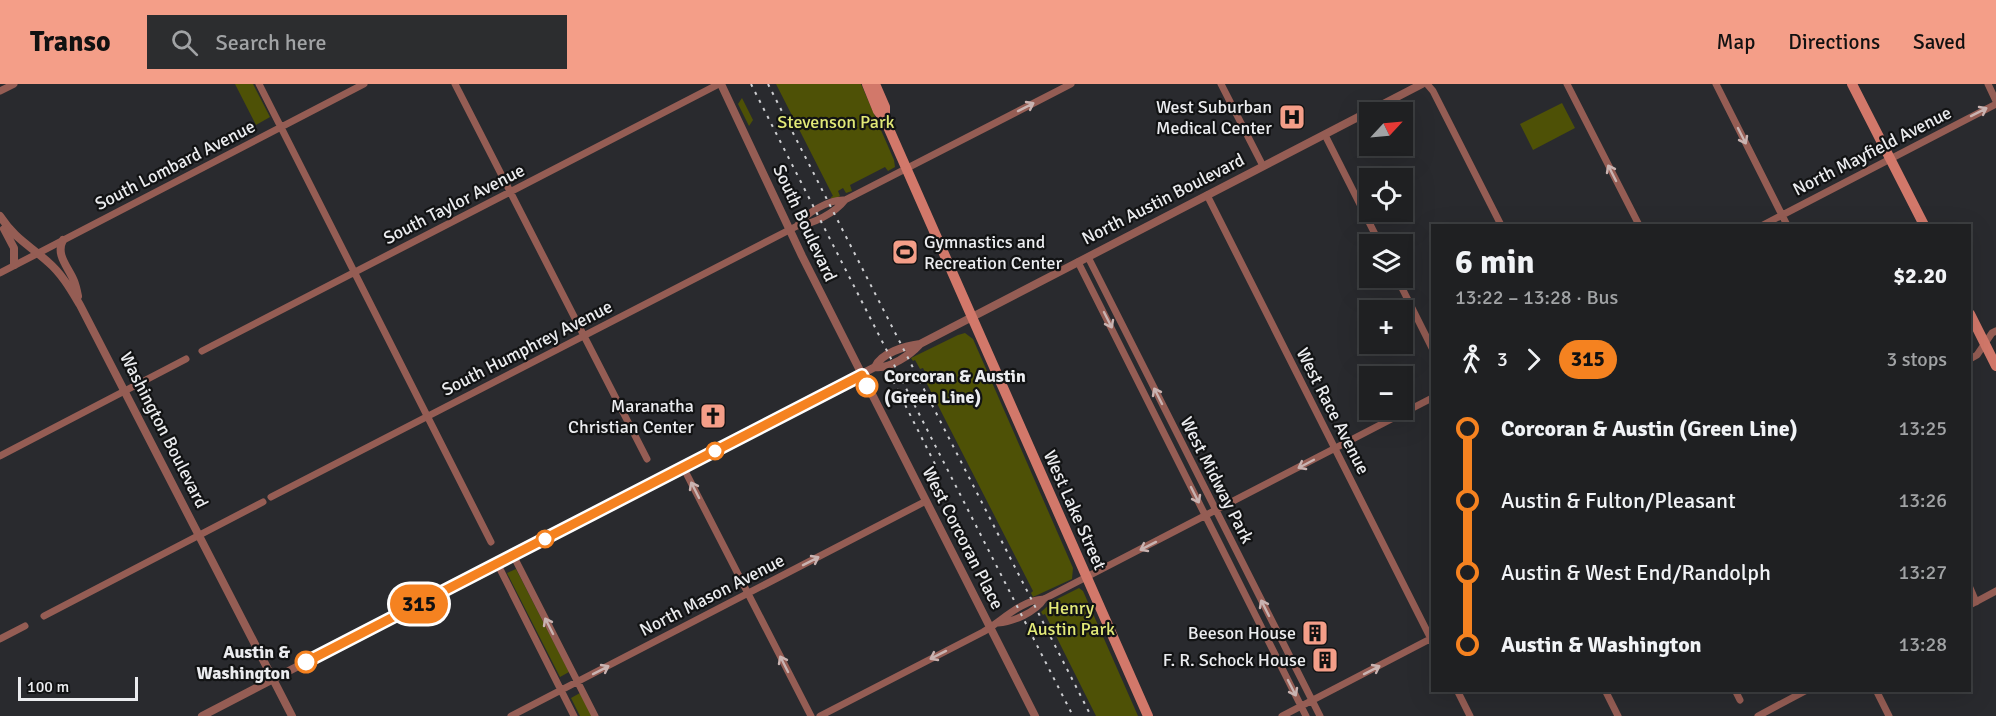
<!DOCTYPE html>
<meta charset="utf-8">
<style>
body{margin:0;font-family:Signika,sans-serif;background:#2c2d2f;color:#f1f3f6;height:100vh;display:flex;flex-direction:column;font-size:22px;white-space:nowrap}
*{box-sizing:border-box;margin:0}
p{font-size:20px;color:#a1a3a5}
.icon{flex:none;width:33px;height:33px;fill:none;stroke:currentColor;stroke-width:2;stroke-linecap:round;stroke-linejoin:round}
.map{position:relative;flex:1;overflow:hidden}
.sheet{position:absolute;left:1431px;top:140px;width:540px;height:468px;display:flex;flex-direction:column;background:#1f2022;border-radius:0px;box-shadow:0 6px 24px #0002,0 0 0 2px #3c3e40}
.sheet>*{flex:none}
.badge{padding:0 12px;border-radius:20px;font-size:21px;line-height:39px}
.needle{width:39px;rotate:64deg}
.controls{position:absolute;left:1359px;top:18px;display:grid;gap:12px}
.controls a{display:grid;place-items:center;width:54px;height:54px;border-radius:0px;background:#1f2022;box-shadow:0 6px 24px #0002,0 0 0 2px #3c3e40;font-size:30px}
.scale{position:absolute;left:18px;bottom:15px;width:120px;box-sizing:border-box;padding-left:6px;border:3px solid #ebecef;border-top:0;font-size:16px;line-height:21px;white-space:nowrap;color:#ebecef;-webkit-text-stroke:4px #121314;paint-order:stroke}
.map>.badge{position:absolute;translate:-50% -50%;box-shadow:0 0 0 3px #fff}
.legs{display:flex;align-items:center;gap:9px;height:66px;padding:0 24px;font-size:20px}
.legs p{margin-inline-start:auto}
.headline{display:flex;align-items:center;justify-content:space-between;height:102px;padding:0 24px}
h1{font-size:33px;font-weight:800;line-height:45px}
ul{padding:0 24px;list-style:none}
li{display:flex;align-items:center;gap:21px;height:72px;font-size:22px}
li i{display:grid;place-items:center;width:9px;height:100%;margin:0 8px;background:currentColor}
li i::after{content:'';width:15px;height:15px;margin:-8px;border:4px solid;border-radius:50%;background:#1f2022}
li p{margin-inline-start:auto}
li:first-child i{background:linear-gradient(#0000 50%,currentColor 0)}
li:last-child i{background:linear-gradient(currentColor 50%,#0000 0)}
header{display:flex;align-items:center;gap:36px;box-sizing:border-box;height:84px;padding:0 30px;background:#f49e88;color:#111}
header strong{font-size:28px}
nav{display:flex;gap:33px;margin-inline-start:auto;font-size:21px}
.search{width:420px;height:54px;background:#2c2d2f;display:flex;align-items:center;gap:15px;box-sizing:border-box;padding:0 21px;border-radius:0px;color:#a1a3a5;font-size:22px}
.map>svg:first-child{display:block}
.green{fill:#4e5106}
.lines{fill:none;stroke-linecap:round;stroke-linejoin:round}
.minor{stroke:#955d54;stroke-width:7}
.tertiary{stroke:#955d54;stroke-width:8}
.secondary{stroke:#d2786a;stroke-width:10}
.rail{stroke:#cdced1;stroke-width:2;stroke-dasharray:3 6;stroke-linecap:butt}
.oneway{stroke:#c9b3b1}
.line-1-casing{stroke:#fff;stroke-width:14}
.line-1{stroke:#f58220;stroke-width:9}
.stop-1-dot{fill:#fff;stroke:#f58220;stroke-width:3}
.labels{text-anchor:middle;stroke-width:4.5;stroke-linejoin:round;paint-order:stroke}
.poi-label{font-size:18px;fill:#ebecef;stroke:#121314;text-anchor:end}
.park-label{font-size:18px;fill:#e2e977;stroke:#121314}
.street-label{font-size:18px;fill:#ebecef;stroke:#121314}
.stop-label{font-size:18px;font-weight:bold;fill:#ebecef;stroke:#121314;text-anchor:start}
</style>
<header>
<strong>Transo</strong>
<div class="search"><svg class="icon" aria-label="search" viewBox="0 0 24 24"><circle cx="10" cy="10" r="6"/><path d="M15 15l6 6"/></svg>Search here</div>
<nav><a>Map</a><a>Directions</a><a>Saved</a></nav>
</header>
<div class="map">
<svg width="1996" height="632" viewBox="0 0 1996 632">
<rect width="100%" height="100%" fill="#292a2e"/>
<path class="green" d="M235,0h18l17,33 -14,8z
M776,0h85l33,76 1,7 -7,4 -3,-4 -35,18 2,6 -6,2 -3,-5 -5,3 2,5 -8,4 -1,-3 2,-1z
M742,14l11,22 -4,6 -11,-22z
M1562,19l13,25 -42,22 -13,-26z
M965,249l8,6 100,229 -1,11 -39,18 -2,-4 2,-2 -108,-211 3,-2 -5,-10 -3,1 -5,-9 -2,1 -2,-3 47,-23z
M516,485l53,103 -9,5 -53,-104z
M1079,504l4,3 55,125h-42l-51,-102 -2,1 -2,-3 12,-11z
M580,609l12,23h-12l-9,-18z"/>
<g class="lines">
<path class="minor" d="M259,0l232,458
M455,0l192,375
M1221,0l42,82
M1427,0l6,7 68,134
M1567,0l72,141
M1716,0l71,141
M1988,0l8,17
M0,7l14,-7
M1325,51l55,109
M1207,111l225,446
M1763,141l233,-121
M797,142c9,-13 32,-27 48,-26
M1088,173l232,459
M1078,178l228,454
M0,189l364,-189
M1397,194l35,70
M202,267l517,-267
M1970,275l7,-4 15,-22 4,-2
M0,372l186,-97
M683,383l128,249
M271,413l526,-271c16,-2 38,-13 48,-26l226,-116
M513,471l82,161
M497,479l77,153
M1970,504l6,14
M1970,521l26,-14
M44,532l219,-114
M998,539c15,-1 38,-11 46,-24
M0,555l25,-13
M1457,606l13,26
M1605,606l13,26
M1735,606l5,10
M1876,606l13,26
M511,632l415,-215
M820,632l163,-84c19,-11 38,-32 61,-33l388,-201
M1282,632l150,-78
M1758,632l49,-26"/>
<path class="tertiary" d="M721,0l81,172 233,460
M0,132c16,24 28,28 48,46 14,12 23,28 32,43l212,411
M4,145l10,19v17
M63,156c-8,15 6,28 11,41 2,5 3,10 4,15
M875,283c6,-14 30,-21 45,-23
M202,632l673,-349c15,2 35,-12 45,-23l502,-260"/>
<path class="secondary" d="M867,0l11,27 7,9 263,596
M875,0l10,23v13
M1852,0l72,141
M1970,230l26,52"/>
<path class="rail" d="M751,0l322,632
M768,0l323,632
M889,289l47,93"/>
</g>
<defs><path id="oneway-shaft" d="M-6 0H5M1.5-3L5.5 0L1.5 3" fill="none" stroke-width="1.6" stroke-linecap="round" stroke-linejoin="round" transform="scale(1.5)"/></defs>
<g class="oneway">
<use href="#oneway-shaft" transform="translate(1026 23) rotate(-27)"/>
<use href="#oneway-shaft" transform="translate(1979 28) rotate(-27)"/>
<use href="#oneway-shaft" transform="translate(1742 52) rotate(63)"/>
<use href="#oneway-shaft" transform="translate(1612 89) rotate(-117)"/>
<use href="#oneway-shaft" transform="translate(1108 236) rotate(63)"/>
<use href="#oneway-shaft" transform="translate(1158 312) rotate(-117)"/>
<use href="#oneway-shaft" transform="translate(1306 380) rotate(152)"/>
<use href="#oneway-shaft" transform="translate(695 406) rotate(-117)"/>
<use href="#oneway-shaft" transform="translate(1195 411) rotate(63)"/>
<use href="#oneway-shaft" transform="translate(1148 462) rotate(153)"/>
<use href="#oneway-shaft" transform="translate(811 477) rotate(-27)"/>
<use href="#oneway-shaft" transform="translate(1265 524) rotate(-117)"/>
<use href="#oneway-shaft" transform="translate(549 542) rotate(-117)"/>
<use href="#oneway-shaft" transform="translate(938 571) rotate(153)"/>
<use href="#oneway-shaft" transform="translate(784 580) rotate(-117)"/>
<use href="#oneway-shaft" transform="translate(601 586) rotate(-27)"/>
<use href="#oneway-shaft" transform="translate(1372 586) rotate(-27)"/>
<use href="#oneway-shaft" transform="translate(1292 604) rotate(63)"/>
</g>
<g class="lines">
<defs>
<path id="line-1" d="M306,578l556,-287 5,11"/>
</defs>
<use href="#line-1" class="line-1-casing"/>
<use href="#line-1" class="line-1"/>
</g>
<defs>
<symbol id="hospital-square" viewBox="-11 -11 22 22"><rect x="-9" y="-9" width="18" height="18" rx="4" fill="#f49e88" stroke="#121314"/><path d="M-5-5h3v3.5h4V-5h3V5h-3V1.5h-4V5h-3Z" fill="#111"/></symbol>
<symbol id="stadium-square" viewBox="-11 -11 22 22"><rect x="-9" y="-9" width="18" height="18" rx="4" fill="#f49e88" stroke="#121314"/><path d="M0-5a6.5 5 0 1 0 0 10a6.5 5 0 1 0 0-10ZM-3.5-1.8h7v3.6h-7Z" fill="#111"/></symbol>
<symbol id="church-square" viewBox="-11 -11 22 22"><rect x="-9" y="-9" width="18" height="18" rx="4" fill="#f49e88" stroke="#121314"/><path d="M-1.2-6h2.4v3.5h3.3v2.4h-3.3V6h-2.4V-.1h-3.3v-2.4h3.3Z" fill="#111"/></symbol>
<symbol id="building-square" viewBox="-11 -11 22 22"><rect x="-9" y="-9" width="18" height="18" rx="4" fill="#f49e88" stroke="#121314"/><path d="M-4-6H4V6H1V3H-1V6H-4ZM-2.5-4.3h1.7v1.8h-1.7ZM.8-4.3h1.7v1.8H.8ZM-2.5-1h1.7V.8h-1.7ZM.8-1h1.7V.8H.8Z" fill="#111"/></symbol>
</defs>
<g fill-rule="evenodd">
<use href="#hospital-square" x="1277" y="18" width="30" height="30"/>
<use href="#stadium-square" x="890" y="153" width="30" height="30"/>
<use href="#church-square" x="698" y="317" width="30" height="30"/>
<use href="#building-square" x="1300" y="534" width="30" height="30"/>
<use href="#building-square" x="1310" y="561" width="30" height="30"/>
</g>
<g class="stop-1-dot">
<circle cx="867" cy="302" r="10"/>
<circle cx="715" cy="367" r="8"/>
<circle cx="545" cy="455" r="8"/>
<circle cx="306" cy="578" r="10"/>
</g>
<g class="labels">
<g class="poi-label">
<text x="1272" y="29">West Suburban<tspan x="1272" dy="21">Medical Center</tspan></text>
<text x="924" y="164" text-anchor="start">Gymnastics and<tspan x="924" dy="21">Recreation Center</tspan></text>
<text x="694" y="328">Maranatha<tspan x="694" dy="21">Christian Center</tspan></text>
<text x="1296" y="555">Beeson House</text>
<text x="1306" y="582">F. R. Schock House</text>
</g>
<g class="park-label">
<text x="836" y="44">Stevenson Park</text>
<text x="1071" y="530">Henry<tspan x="1071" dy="21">Austin Park</tspan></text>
</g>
<g class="street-label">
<text transform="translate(1872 67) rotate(-27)" y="6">North Mayfield Avenue</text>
<text transform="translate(175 81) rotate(-27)" y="6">South Lombard Avenue</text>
<text transform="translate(1163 115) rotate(-27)" y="6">North Austin Boulevard</text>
<text transform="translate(454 120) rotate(-27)" y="6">South Taylor Avenue</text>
<text transform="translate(805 139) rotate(65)" y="6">South Boulevard</text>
<text transform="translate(527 264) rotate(-27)" y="6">South Humphrey Avenue</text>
<text transform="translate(1333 327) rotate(63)" y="6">West Race Avenue</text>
<text transform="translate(164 346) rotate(63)" y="6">Washington Boulevard</text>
<text transform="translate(1217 396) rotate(63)" y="6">West Midway Park</text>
<text transform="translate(1075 426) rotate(66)" y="6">West Lake Street</text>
<text transform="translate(963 454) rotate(63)" y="6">West Corcoran Place</text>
<text transform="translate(712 511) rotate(-27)" y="6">North Mason Avenue</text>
</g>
<g class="stop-label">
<text x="884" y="298">Corcoran &amp; Austin<tspan x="884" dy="21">(Green Line)</tspan></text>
<text x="290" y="574" text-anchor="end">Austin &amp;<tspan x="290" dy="21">Washington</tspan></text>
</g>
</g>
</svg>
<div class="controls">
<a><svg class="needle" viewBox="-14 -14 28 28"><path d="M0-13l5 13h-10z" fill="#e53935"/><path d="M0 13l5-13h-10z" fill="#a1a3a5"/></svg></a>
<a><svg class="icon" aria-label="locate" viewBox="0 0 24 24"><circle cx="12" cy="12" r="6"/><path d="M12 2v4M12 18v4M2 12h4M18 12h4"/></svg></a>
<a><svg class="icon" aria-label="layers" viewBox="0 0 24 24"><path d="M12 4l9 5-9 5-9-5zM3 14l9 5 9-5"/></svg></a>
<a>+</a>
<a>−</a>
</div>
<div class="scale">100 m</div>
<b class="badge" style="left:419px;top:520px;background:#f58220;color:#111">315</b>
<section class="sheet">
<div class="headline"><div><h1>6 min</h1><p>13:22 – 13:28 · Bus</p></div><b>$2.20</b></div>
<div class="legs"><svg class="icon" aria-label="walk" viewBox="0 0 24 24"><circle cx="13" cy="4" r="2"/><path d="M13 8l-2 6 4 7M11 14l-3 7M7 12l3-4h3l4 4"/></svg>3<svg class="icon" aria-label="forward" viewBox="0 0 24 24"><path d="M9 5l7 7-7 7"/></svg><b class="badge" style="background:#f58220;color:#111">315</b><p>3 stops</p></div>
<ul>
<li><i style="color:#f58220"></i><b>Corcoran &amp; Austin (Green Line)</b><p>13:25</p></li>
<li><i style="color:#f58220"></i><span>Austin &amp; Fulton/Pleasant</span><p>13:26</p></li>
<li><i style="color:#f58220"></i><span>Austin &amp; West End/Randolph</span><p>13:27</p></li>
<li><i style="color:#f58220"></i><b>Austin &amp; Washington</b><p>13:28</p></li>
</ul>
</section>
</div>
